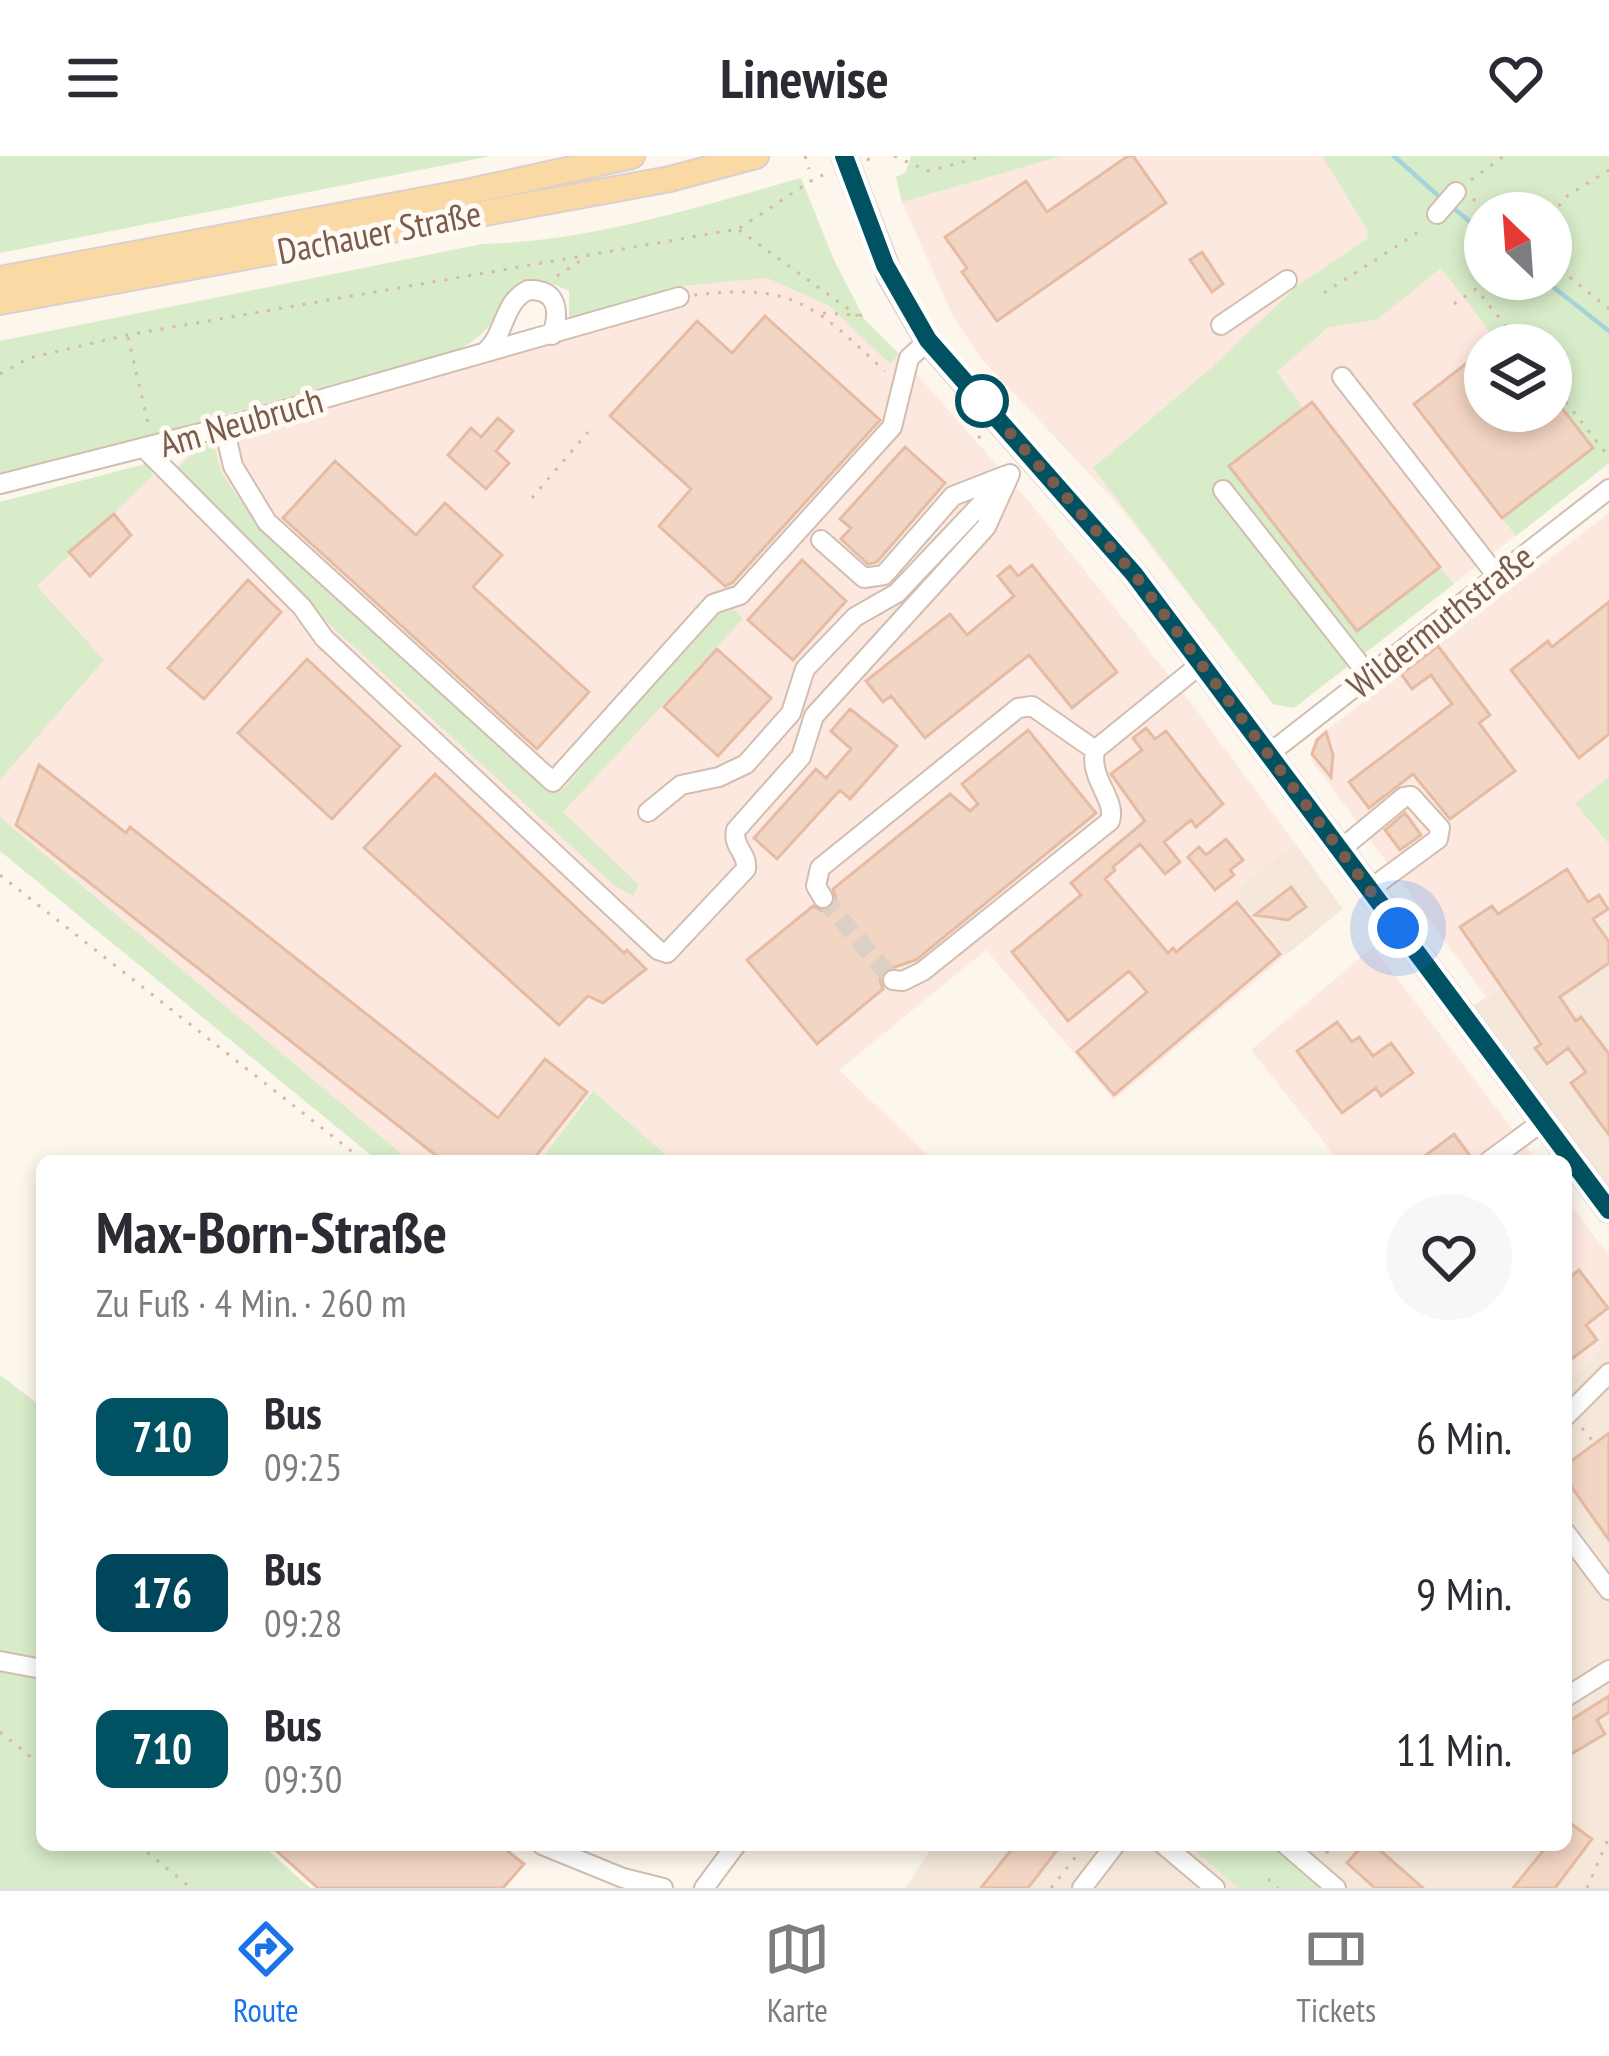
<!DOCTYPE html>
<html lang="de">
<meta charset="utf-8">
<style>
body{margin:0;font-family:"PT Sans Narrow",sans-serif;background:#f7f7f7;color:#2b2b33;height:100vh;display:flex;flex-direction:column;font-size:45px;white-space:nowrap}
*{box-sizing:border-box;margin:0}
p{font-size:39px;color:#7c7c81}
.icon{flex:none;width:66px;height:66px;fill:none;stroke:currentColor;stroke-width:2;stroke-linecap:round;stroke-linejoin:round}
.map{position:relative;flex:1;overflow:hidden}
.drawer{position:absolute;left:36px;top:999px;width:1536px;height:696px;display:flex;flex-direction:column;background:#fff;border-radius:18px;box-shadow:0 6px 18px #0003}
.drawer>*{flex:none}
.badge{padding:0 24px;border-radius:18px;font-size:42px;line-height:78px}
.needle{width:78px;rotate:335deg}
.controls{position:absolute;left:1464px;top:36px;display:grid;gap:24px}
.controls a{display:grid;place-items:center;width:108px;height:108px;border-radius:50%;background:#fff;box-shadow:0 6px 18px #0003;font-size:60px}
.you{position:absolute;width:60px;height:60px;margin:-30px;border:9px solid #fff;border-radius:50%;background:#1a73e8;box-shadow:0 0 0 18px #1a73e833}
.map>.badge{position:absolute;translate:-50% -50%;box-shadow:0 0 0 6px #fff}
.round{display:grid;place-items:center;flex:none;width:126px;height:126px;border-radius:63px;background:#f7f7f7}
.overview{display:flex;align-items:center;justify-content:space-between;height:204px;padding:0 60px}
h1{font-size:57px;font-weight:600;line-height:90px}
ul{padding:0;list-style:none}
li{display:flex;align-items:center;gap:36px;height:156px;padding:0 60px}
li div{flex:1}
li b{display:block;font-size:45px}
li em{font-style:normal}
li .badge{min-width:132px;font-weight:700;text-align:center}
header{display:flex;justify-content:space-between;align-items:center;height:156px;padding:0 60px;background:#fff;font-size:54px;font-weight:600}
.dock{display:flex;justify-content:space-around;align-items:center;height:168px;border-top:3px solid #e1e1e2;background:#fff;font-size:33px;color:#7c7c81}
.dock a{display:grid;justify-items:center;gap:6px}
.dock .current{color:#1a73e8}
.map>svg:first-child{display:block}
.residential{fill:#f5e8da}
.commercial{fill:#fde8e0;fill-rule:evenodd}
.green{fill:#d8ecc9;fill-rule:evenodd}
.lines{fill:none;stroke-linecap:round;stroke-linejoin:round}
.stream{stroke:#a5d3da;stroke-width:4.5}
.building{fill:#f3d5c3;stroke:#e6bba3;stroke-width:3}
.minor-tunnel{stroke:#dcd0c4;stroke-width:18;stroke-dasharray:18 9;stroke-linecap:butt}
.minor-casing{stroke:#d1beb0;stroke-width:22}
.major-casing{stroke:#dad1cd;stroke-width:28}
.path{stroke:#d9b8a5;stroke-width:3;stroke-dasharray:3 9;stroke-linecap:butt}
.minor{stroke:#fff;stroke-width:18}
.major{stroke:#fbd9a5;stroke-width:24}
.line-casing{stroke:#fff;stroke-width:27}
.line{stroke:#005262;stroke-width:18}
.walk{stroke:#7a5c4d;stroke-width:12;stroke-dasharray:0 21.6}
.stop-dot{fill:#fff;stroke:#005262;stroke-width:6}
.labels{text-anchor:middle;stroke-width:10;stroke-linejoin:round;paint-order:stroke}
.street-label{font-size:36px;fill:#7a5c4d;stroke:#fffaf3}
</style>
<header><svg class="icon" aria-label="menu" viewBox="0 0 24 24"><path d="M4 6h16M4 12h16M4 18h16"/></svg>Linewise<svg class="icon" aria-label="heart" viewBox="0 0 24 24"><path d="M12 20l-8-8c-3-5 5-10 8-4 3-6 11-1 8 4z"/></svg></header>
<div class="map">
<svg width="1609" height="1732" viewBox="0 0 1609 1732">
<rect width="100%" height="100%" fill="#fdf6ec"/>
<path class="residential" d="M1295,687l48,66 -57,46 -48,-58 3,-12z
M1609,762v292l-147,-197z
M1609,1179v553h-288l-51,-43h296v-464l20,-16z
M934,1689h254l51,43h-334z"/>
<path class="commercial" d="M1062,0h310l113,123h37l87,184 -315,245 -21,-4 -153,-197 -139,-149 -28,-42 -51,-114zM1485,189h66v66h-66z
M767,122l62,28 61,57 9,-9 133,151 159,198 104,140 -54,42 -3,12 48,58 -172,145 -128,-150 -147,120 95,91h-261l-80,-70 -53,70h-130l-410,-344v-37l104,-120 -68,-74 117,-110 24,-11 21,-21 490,-139 -4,-19z
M1609,357v405l-123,79 -174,-236 -1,-11 4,-11z
M1373,791l164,214h-208l5,-6 -83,-105z
M1566,1043l43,56v80l-23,30 -20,16z"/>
<path class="green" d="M0,0h491l-491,97z
M911,0h151l-160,46 -6,-25 10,-5z
M1322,0h287v307l-93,73 -14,-18 90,-71 -41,-53v-49h-51l-59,-77 -63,51 -51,9 -50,44 26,36 -73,58 128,164 82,-63 14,17 -160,124 -21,-4 -180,-236 117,-99 87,-83 70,-47 1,-8zM1485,57h66v66h-66z
M801,22l33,82 31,60 34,34 -9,10 -61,-58 -62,-28 -83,8 -119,39 4,-9v-25l-23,-10 -32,6c-16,27 -26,49 -55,62l-318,89 -141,35v-132l482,-97c107,-2 216,-37 319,-66z
M213,287l9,31 31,44 307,275 148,-175 26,-9 9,10 -180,193 76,73 -6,11 -19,-11c-84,-76 -167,-152 -250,-229 -65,-60 -133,-117 -185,-189l19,-19z
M149,307l4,13 -116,110 67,74 -104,120v-278z
M1609,621v67l-34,-41z
M0,661l410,344h-32l-378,-310z
M593,935l80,70h-133z
M0,1219l42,32v438h220l48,43h-310z
M1188,1689h82l51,43h-82z"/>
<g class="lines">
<path class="stream" d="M1394,0l49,44
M1452,51l33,27
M1543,123l66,52"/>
</g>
<path class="building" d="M1128,0h5l33,47 -169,118 -35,-49 5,-4 -22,-31 81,-56 21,31z
M1202,96l21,32 -11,8 -22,-32z
M765,160l115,104 -148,163 -7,3 -66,-60 32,-37 -81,-73 87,-95 35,32z
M1485,193v62h66v-17l42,54 -91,70 -88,-114z
M1312,246l128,165 -83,64 -128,-165z
M498,262l15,13 -17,20 13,12 -23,26 -38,-34 23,-27 10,9z
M905,291l40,36 -68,79 -9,2 -27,-25 10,-11 -11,-9z
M335,305l81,74 29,-32 57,52 -29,32 116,105 -52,57 -254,-231z
M114,358l17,21 -41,41 -21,-24z
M802,404l44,41 -53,59 -45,-40z
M1032,409l85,107 -45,36 -43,-53 -104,83 -34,-42 -8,6 -17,-21 84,-67 17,21 47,-39 -16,-20 12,-10 8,10z
M248,424l33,32 -77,87 -36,-31z
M1609,446v132l-30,24 -68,-88 37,-29 4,6z
M1438,490l52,69 -11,8 36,48 -65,48 -37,-45 -44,34 -20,-26 103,-78 -21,-29 -19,14 -11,-15z
M717,493l54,49 -53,58 -54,-49z
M307,503l93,87 -68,73 -94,-86z
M850,553l47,37 -47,53 -10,-9 -63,69 -23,-21 62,-69 10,9 25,-29 -20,-18z
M1146,572l9,11 11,-8 57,73 -27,23 -5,-7 -27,22 16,20 -15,12 -25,-30 -27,23 2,3 -10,9 63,74 5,-5 3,4 61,-50 43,52 -166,141 -37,-43 70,-60 -18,-21 -61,50 -56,-69 69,-57 -10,-12 74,-62 -34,-47 31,-24 -9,-12z
M1028,574l68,83 -180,147 -33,11 -3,9 3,9 -66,55 -70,-84 66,-54 9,5 9,-2 5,-10 -3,-10 117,-95 20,17 8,-7 -16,-20z
M1326,576l7,23 -2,22 -19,-23 5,-14z
M39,609l87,68 4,-6 368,291 47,-59 42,33 -55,69h-89l-427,-336z
M435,618l189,179 3,-3 19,19 -43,34 -15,-7 -29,29 -195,-177z
M1405,657l16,22 -21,15 -15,-20z
M1226,683l17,21 -13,10 4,5 -19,15 -27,-33 11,-10 7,8z
M1567,713l21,33 11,-7 9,14 -15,10 16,23v21l-49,34 16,24 5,-4 28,37v81l-38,-52 15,-11 -18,-24 -21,16 -12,-16 6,-4 -81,-117 32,-21 6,8z
M1291,731l15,20 -18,13 -33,-5z
M1337,866l15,20 7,-5 14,19 18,-13 22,30 -32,23 -5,-8 -34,25 -45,-62z
M1454,978l20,27h-56z
M1579,1114l29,38 -22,17 11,15 -31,23v-83z
M1609,1277v107l-43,-61v-14z
M1609,1540v16l-12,8 8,14 -39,23v-34z
M1566,1664l26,19 -24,32 -13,17h-42l35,-43h18z
M270,1689h230l24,19 -21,24h-185z
M1015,1689h46l-33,43h-47z
M1363,1689h11l49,43h-48l-28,-25z"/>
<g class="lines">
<path class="minor-tunnel" d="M823,742l70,82"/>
<defs>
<path id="minor" d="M1437,58l19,-22
M1221,169l66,-45
M485,196c21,-18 17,-49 43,-62 30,-1 32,21 24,45
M1342,221l155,199
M224,271l9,39 34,56 286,260 160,-178 27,-9 152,-168 17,-69 19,-17
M145,293l157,158 22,31 334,312 9,3 79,-84c2,-16 -14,-22 -10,-39l65,-73 13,-41 172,-189 24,-53
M0,328l224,-57 455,-130
M1223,334l146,186
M821,384l43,38 20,-3 69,-79 54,-21
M1270,597l339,-264
M648,656l33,-27 38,-8 27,-13 45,-51 14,-44 50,-52 42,-24 104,-110
M1341,693l63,-52 7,-1 29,32 -2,11 -68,50
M823,742l-7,-12 4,-18 198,-160 14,-2 63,44 107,-87
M893,824l10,1 20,-10 187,-150c7,-22 -21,-41 -15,-71
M1489,1005l54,-40
M1566,1260l43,-43
M1566,1377l43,57
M0,1505l42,8
M1566,1541l43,-27
M542,1689l81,33 40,10
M1164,1689l51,43
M1286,1689l50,43
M704,1732l32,-43
M1082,1732l33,-43"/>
<path id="major" d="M844,0l46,120 38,65 206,233 475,636
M0,123l466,-87 166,-36
M0,146l670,-123 86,-23"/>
</defs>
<use href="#minor" class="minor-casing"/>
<use href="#major" class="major-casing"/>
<path class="path" d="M805,0l4,13
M894,0l34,15 57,-15
M867,4l10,-4
M1471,24l33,-24
M1473,43l17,14
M739,74l119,86
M1551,106l58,47
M1555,110l3,-59 9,-11 42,-26
M557,120l32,-21
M1324,137l99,-64
M694,139c102,-12 119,10 191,76
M1454,148l22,-15 45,56
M823,157l46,3
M128,181l21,90
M0,218l29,-16 98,-23 611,-106 79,-52 13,-4
M1551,227l58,74
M978,282l3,-2
M532,342l56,-66
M0,719l364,286
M1582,1272l14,17
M0,1576l42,34
M138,1689l53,43
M1326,1697l14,-8
M1268,1723l10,9
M1051,1732l34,-43
M1587,1732l22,-51"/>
<use href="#minor" class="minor"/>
<use href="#major" class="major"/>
</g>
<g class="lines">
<defs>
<path id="line" d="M844,0l41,109 43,75 206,234 475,636"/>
</defs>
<use href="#line" class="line-casing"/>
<use href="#line" class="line"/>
<path class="walk" d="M982,245l152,173 264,354"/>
</g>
<circle class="stop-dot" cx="982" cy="245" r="24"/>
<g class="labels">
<g class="street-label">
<text transform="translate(379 76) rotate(-11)" y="13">Dachauer Straße</text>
<text transform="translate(241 266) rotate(-16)" y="13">Am Neubruch</text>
<text transform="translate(1440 465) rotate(-38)" y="13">Wildermuthstraße</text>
</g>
</g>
</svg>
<div class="controls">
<a><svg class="needle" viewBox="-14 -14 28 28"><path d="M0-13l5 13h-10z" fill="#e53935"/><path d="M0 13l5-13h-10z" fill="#7c7c81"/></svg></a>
<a><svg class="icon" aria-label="layers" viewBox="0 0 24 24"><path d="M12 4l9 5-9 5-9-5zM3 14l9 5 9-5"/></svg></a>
</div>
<div class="you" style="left:1398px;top:772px"></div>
<section class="drawer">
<div class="overview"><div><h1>Max-Born-Straße</h1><p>Zu Fuß · 4 Min. · 260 m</p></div><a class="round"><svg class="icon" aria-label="heart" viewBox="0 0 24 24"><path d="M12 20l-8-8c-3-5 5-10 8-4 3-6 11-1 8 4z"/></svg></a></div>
<ul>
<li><span class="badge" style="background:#005262;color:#fff">710</span><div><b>Bus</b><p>09:25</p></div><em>6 Min.</em></li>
<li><span class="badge" style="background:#00465a;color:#fff">176</span><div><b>Bus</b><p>09:28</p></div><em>9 Min.</em></li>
<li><span class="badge" style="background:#005262;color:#fff">710</span><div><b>Bus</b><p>09:30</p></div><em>11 Min.</em></li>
</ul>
</section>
</div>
<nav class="dock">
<a class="current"><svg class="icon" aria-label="directions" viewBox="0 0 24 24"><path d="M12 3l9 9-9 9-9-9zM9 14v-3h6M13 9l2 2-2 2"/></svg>Route</a>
<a><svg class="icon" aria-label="map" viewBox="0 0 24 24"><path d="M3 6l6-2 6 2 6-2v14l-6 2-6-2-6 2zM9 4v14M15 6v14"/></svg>Karte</a>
<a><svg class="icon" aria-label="tickets" viewBox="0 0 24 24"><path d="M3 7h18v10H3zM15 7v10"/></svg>Tickets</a>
</nav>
